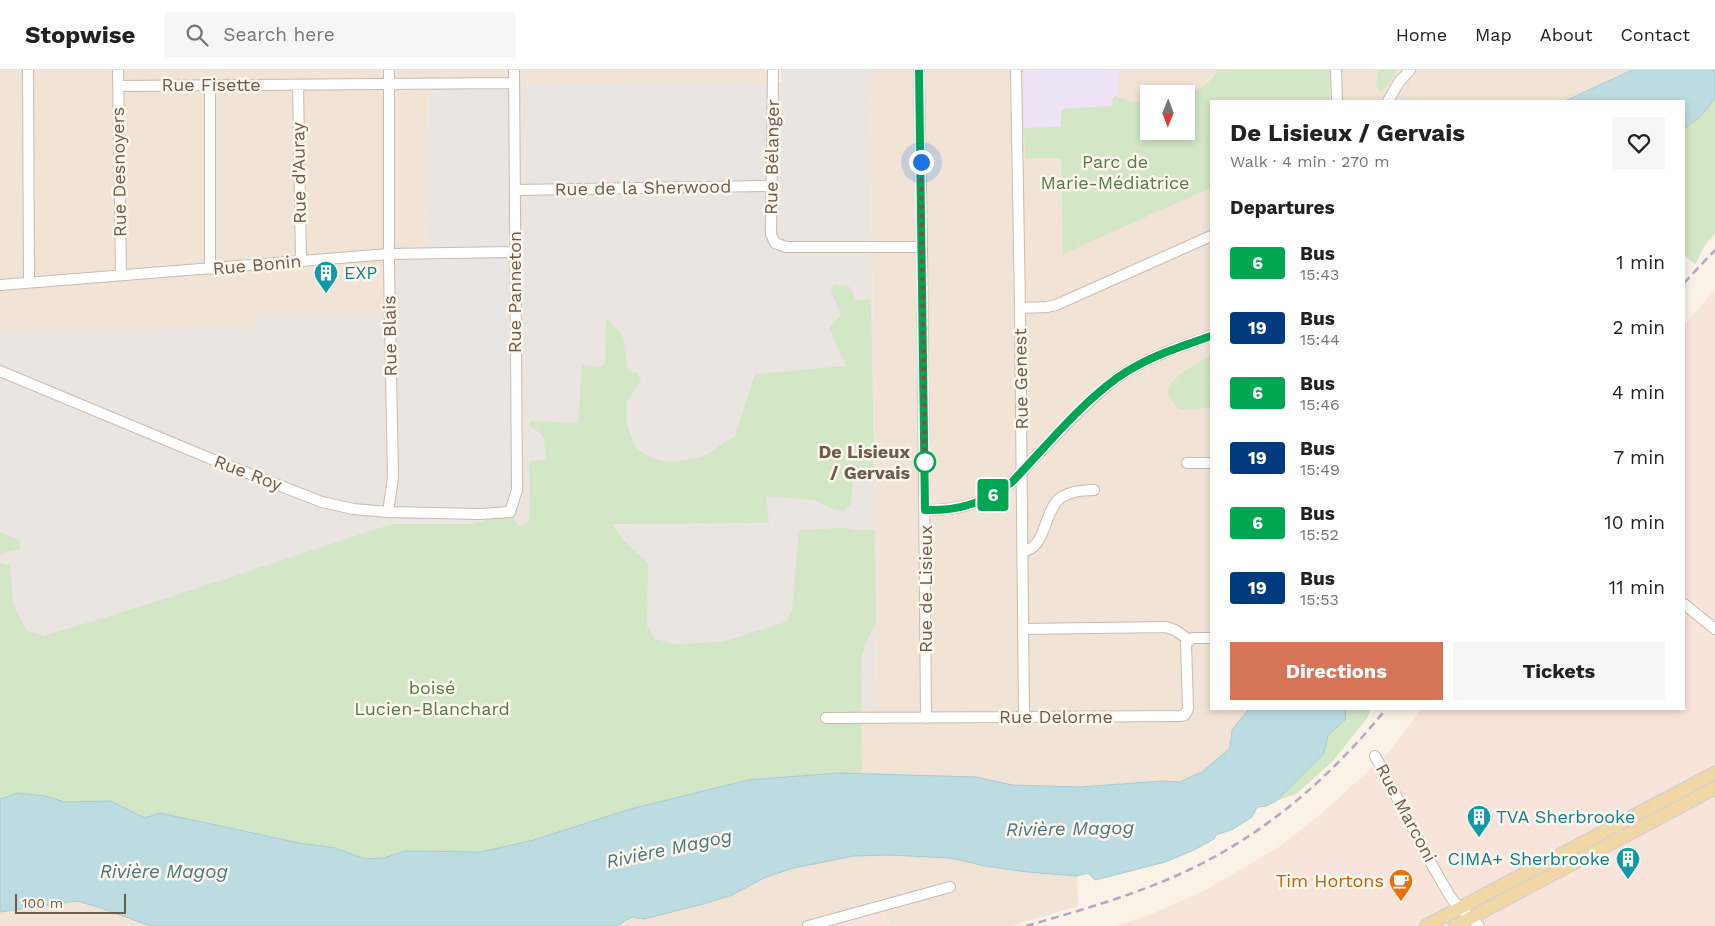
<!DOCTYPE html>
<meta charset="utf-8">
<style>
body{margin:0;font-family:"Work Sans",sans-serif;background:#f6f6f6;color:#222;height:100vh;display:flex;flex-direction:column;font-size:19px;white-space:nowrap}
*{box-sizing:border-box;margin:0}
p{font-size:16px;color:#767676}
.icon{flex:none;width:28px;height:28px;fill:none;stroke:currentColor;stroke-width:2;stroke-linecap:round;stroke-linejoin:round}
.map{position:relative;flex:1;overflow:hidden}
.drawer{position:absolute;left:1210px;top:30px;width:475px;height:610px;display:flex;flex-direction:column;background:#fff;border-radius:0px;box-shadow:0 2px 8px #0003}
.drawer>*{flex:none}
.badge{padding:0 10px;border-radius:4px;font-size:18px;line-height:32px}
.needle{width:32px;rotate:181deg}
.tools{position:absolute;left:1140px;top:15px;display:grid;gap:10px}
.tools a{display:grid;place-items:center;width:55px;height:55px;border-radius:0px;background:#fff;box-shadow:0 2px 8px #0003;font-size:25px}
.scale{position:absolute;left:15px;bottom:12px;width:111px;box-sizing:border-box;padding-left:5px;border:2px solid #705a4e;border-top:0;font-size:14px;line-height:18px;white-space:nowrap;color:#705a4e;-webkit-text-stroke:4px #fdf6ec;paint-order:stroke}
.you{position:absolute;width:25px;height:25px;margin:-12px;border:4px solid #fff;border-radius:50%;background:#1a73e8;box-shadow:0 0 0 8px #1a73e833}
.map>.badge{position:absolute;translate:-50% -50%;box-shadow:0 0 0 2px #fff}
h2{padding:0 20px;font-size:19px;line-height:45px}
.round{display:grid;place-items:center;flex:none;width:52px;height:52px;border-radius:0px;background:#f6f6f6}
.head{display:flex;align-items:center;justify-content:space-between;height:85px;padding:0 20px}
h1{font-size:24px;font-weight:700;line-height:38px}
.primary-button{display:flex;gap:10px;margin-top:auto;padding:10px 20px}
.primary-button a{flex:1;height:58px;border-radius:0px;background:#d77559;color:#fff;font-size:20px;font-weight:700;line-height:58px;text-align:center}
.primary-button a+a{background:#f6f6f6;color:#222}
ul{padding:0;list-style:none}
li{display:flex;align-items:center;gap:15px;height:65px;padding:0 20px}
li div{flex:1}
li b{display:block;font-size:19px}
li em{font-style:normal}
li .badge{min-width:55px;font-weight:700;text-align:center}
header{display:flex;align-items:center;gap:30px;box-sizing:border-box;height:70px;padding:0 25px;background:#fff;border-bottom:1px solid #e0e0e0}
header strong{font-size:24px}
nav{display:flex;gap:28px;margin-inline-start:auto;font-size:18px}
.search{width:350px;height:45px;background:#f6f6f6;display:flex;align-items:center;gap:12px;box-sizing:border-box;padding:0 18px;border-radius:0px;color:#767676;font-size:19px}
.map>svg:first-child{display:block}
.residential{fill:#f1e4d6;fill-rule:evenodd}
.commercial{fill:#f9e4db}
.industrial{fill:#eae5e0}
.education{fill:#efe3f6}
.green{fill:#d3e6c6}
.water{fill:#bddce1;stroke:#a4cbd2}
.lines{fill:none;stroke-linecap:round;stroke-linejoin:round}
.minor-casing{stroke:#cabaae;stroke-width:12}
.major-casing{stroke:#d7d1cd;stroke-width:15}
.minor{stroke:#fff;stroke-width:10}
.major{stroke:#f1d6a6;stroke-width:12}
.rail{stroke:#b5a6c2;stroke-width:2.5;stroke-dasharray:8 5;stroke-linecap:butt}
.line-casing{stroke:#fff;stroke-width:11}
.line{stroke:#00a651;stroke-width:8}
.walk{stroke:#705a4e;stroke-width:5;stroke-dasharray:0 9}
.stop-dot{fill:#fff;stroke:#00a651;stroke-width:2.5}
.labels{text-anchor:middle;stroke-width:5;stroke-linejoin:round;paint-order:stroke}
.street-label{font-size:18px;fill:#705a4e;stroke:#fdf6ec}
.park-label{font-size:18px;fill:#587a4a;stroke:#fdf6ec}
.culture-label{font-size:18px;fill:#0d838f;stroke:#fdf6ec;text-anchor:start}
.stop-label{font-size:18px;font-weight:bold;fill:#705a4e;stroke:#fdf6ec;text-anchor:end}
.food-label{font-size:18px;fill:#c56008;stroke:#fdf6ec;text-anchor:end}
.water-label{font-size:19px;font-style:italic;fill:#4a7881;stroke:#fdf6ec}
</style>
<header>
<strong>Stopwise</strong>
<div class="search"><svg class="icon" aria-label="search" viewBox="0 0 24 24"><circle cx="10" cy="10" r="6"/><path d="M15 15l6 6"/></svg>Search here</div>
<nav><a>Home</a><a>Map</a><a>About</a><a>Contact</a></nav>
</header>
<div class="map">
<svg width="1715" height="856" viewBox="0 0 1715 856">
<rect width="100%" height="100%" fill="#faf2e6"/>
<path class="residential" d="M0,0h773v12l-345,2 -3,169 -35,60h-135l1,15 -256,2z
M870,0h762l-67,31h-354v608h38l-17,21 -2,18 -28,24 -23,10 -16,-1 -83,6 -68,-2 -36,-8 -114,-3v-66h15zM1149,24h37v37h-37z
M888,785l63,3 34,8 92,10 1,30 -68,20h-121l-6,-21 -75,21h-192l16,-9 12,2 63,-16 25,-8 34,-18 28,-9 60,-12z
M77,831l21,6 53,19h-151v-14z"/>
<path class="commercial" d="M1715,220v636h-600l39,-13 52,-23 73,-43 40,-31 72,-66 30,-41h263v-384z
M883,835l6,21h-81z"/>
<path class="industrial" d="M781,0h89l7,638 -267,3 -610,-42v-339l255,-2v-15h135l-1,-59 36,-1 3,-169 353,-2z"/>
<path class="education" d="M1024,0h95v35l-58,4v19h-37z"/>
<path class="green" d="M1217,0h112l1,31h-119v90l-1,-3 -147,66 -2,-96h-36l-1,-30 37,-1v-18l52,-3 -1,-6 3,-4 17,6 17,-1v30h37v-35c11,-6 27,-14 31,-26z
M1378,0h20l-16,22 -6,-5z
M1715,28v135l-10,12 -10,20 -11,-11v-125l17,-13z
M834,214l16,3 6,13 15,-1 3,174 -14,1 -7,4 -2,26 -8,7 -10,-2 -19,-9 -48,-4 3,27 -157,1 11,16 25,23 -1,63 8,13 20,5 48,-2 63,-20 6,-11 7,-81 46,-2 8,2h22l1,93 -8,15 -7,20 1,116 -23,-1 -91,7 -118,29 -96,31 -54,12 -75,-1 -21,7 -20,1 -28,-11 -37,-5 -139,-30 -15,5 -34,-17 -47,1 -18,-6 -29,-3 -17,6v-236l10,2 3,39 14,27 17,5 121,-37 227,-75h81l37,-12 7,13h5l6,-3 2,-4 -1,-57 17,-1c-1,-18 1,-25 -17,-34v-5l49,2 4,-58 16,2 7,-3 1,-46 17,18 5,35 10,2 3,7 -14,21v23l8,23 16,11 17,4 33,-4 34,-22 20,-62 91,-8 -17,-38 12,-13 -10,-24z
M1211,285v53l-31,1c-33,-23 13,-42 31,-54z
M0,462l20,8v9l-19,4 -1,3z
M1346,639h25l-4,9 -34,43 -37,33 -20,7 48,-48 4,-18 17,-15z"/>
<path class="water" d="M1632,0h83v28l-14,18 -17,13v-28h-119z
M1249,639h97l-1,11 -17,15 -4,18 -48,48 -10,5 -9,1 -5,10 -19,12 -17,6 -2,4 -20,11 -29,12 -70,18 -7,-7 -11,3 -50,-4 -42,-6 -34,-8 -63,-3 -34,1 -60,12 -28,9 -34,18 -25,8 -63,16 -12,-2 -16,9h-465l-53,-19 -21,-6 -77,11v-113l17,-6 29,3 18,6 47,-1 34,17 15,-5 139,30 37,5 28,11 20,-1 21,-7 75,1 54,-12 96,-31 118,-29 91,-7 137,4 36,8 68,2 83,-6 16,1 23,-10 28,-24 2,-18z"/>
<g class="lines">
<defs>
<path id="minor" d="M28,0l1,212
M118,0l3,205
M773,0l-2,164 4,9 11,4h136
M919,0l3,177 4,471
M1016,0l4,238 4,410
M1336,0l1,31
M298,15l3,175
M118,16l396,-3
M1388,31l11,-19 11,-12
M515,120l256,-4
M210,199v-184
M0,215l389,-31 126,-2
M1020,238l27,-1 9,-2 155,-69
M0,301l209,87 113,44 31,7 35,3 93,2 29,-2 7,-22 -3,-420
M1187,393h24
M925,440c32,1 61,-7 86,-27 34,-35 67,-75 106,-105 28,-20 62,-31 94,-42
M388,442l5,-34 -4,-212v-196
M1022,481c23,0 22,-39 37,-52 10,-8 23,-9 35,-9
M1684,534l31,25
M1024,559l142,-2 9,3 14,10
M826,648l354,-2 5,-1 3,-6 -2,-66 7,-5h18
M1375,686c26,47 48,97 77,143 8,11 19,17 27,27
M808,856l142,-39"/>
<path id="major" d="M1426,856l289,-153
M1455,856l260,-138"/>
</defs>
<use href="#minor" class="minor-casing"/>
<use href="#major" class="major-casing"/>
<use href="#minor" class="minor"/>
<use href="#major" class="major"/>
<path class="rail" d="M1684,213l31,-33
M1026,856c59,-17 120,-34 175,-62 74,-38 133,-91 185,-155"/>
</g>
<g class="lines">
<defs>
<path id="line" d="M919,0l6,440c32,1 61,-7 86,-27 34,-35 66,-76 106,-105 28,-20 62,-31 94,-42"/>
</defs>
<use href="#line" class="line-casing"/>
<use href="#line" class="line"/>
<path class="walk" d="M921,92l4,300"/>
</g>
<defs>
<symbol id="building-pin" viewBox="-11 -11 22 30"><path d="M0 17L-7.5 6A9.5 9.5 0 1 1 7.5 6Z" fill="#0f9aa8" stroke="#fdf6ec"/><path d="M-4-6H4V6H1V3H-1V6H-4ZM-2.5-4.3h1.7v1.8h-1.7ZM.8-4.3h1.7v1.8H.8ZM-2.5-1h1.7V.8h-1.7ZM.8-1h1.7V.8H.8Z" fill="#fff"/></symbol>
<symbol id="cafe-pin" viewBox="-11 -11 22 30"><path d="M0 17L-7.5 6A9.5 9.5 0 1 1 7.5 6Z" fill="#e8710a" stroke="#fdf6ec"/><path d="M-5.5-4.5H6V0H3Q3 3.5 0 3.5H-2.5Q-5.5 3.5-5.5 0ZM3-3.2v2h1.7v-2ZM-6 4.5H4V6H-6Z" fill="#fff"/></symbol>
</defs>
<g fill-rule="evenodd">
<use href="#building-pin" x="312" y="189" width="28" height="38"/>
<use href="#building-pin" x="1465" y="733" width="28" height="38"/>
<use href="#building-pin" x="1614" y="775" width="28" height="38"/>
<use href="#cafe-pin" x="1387" y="797" width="28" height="38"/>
</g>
<circle class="stop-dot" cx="925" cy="392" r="10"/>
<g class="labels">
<g class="street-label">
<text x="211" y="21">Rue Fisette</text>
<text transform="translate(772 87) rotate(-89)" y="6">Rue Bélanger</text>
<text transform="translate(119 102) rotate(-91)" y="6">Rue Desnoyers</text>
<text transform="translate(299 103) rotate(-91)" y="6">Rue d'Auray</text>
<text transform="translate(643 118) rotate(-1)" y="6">Rue de la Sherwood</text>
<text transform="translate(257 195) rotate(-5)" y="6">Rue Bonin</text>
<text transform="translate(515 222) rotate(-90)" y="6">Rue Panneton</text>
<text transform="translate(390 266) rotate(-91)" y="6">Rue Blais</text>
<text transform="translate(1021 309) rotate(-91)" y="6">Rue Genest</text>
<text transform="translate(248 403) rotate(21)" y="6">Rue Roy</text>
<text transform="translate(926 519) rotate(-90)" y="6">Rue de Lisieux</text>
<text x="1056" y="653">Rue Delorme</text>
<text transform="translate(1406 743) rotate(62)" y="6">Rue Marconi</text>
</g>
<g class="park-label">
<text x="1115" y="98">Parc de<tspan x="1115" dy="21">Marie-Médiatrice</tspan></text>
<text x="432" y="624">boisé<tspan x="432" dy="21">Lucien-Blanchard</tspan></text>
</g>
<g class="culture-label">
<text x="344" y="209">EXP</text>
<text x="1496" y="753">TVA Sherbrooke</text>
<text x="1610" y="795" text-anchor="end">CIMA+ Sherbrooke</text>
</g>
<g class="stop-label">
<text x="910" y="388">De Lisieux<tspan x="910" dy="21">/ Gervais</tspan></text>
</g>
<g class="food-label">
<text x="1384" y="817">Tim Hortons</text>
</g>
<g class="water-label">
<text transform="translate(1070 758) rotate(-1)" y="7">Rivière Magog</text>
<text transform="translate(669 778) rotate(-12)" y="7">Rivière Magog</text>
<text x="164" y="808">Rivière Magog</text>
</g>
</g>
</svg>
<div class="tools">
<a><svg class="needle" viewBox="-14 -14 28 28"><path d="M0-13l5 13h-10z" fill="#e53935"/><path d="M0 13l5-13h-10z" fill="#767676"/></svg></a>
</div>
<div class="scale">100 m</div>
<div class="you" style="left:921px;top:92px"></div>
<b class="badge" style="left:993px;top:425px;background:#00a651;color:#fff">6</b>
<section class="drawer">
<div class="head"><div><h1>De Lisieux / Gervais</h1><p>Walk · 4 min · 270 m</p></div><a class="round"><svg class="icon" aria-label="heart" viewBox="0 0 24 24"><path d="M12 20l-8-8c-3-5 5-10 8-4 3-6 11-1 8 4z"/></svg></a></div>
<h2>Departures</h2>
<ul>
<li><span class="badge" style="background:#00a651;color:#fff">6</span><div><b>Bus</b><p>15:43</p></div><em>1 min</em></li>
<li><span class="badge" style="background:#003b80;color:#fff">19</span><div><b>Bus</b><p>15:44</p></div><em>2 min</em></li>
<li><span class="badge" style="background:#00a651;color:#fff">6</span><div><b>Bus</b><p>15:46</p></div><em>4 min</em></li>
<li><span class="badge" style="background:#003b80;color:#fff">19</span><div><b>Bus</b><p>15:49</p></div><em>7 min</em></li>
<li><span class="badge" style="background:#00a651;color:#fff">6</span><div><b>Bus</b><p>15:52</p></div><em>10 min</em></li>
<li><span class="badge" style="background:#003b80;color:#fff">19</span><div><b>Bus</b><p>15:53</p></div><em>11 min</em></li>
</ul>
<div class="primary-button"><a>Directions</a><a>Tickets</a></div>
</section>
</div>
